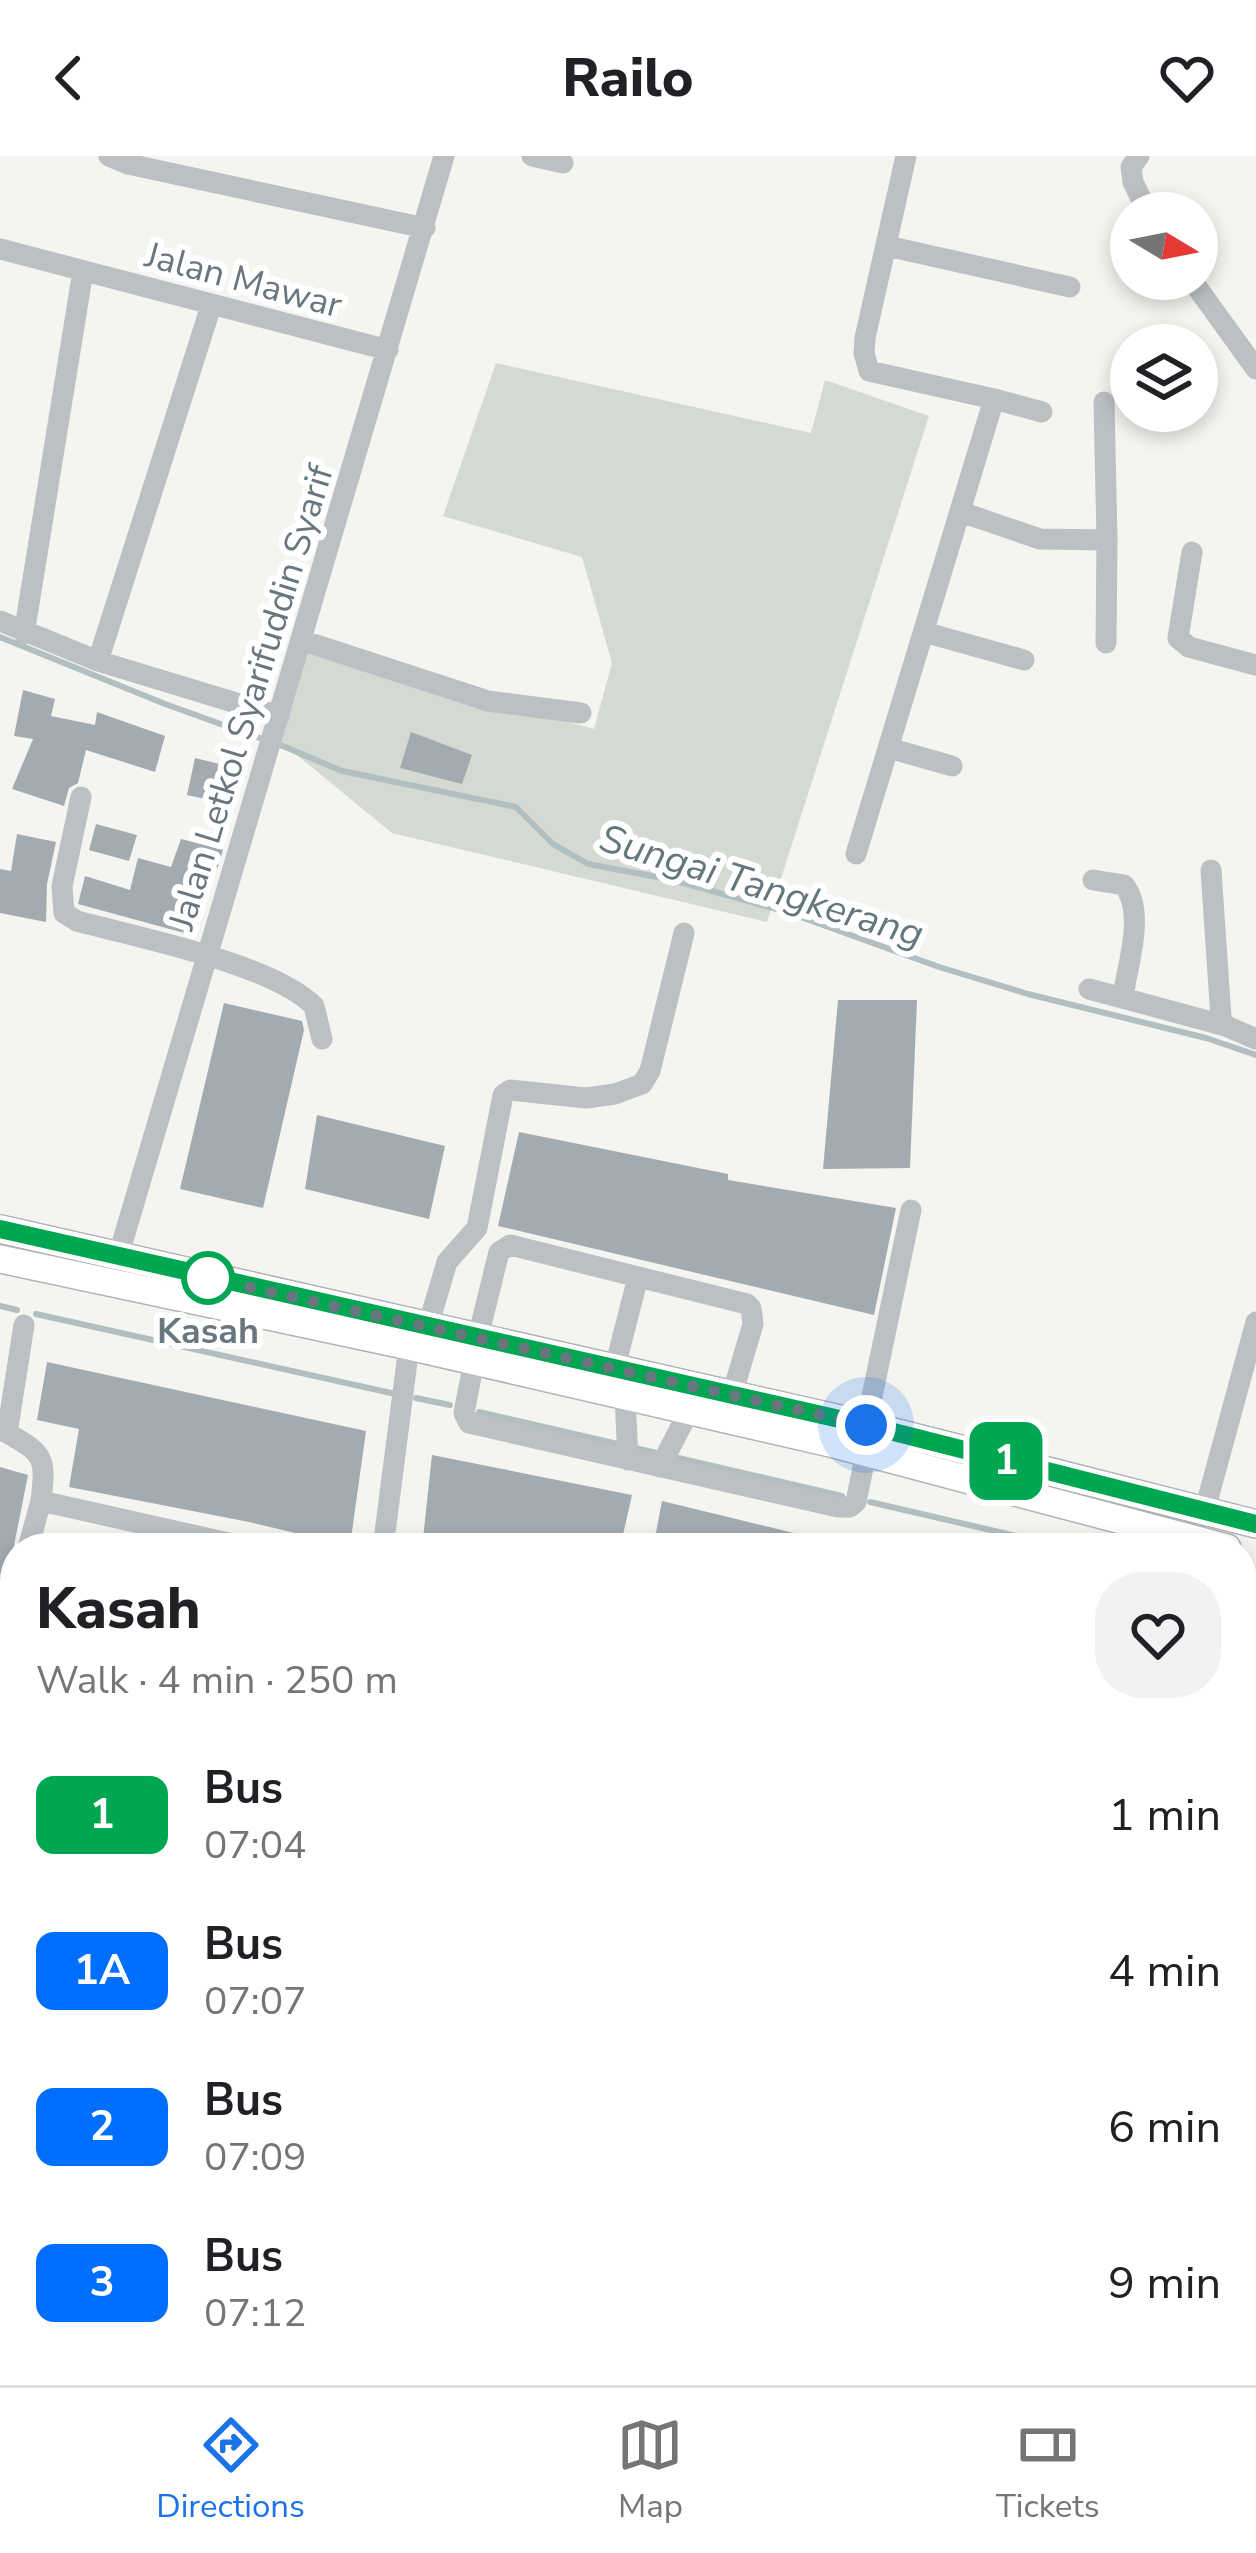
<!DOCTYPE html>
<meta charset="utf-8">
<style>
body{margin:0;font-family:"Nunito Sans",sans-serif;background:#f2f2f2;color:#202124;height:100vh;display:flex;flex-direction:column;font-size:45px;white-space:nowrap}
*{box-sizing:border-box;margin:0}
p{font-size:39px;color:#757577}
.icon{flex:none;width:66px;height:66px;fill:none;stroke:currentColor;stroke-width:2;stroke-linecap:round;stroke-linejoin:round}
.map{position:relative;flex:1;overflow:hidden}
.sheet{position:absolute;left:0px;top:1377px;width:1257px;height:852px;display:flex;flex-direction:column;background:#fff;border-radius:48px 48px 0 0;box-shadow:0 6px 18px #0003}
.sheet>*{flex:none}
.badge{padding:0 24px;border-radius:18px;font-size:42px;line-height:78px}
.needle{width:78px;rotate:100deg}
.buttons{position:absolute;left:1110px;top:36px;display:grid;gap:24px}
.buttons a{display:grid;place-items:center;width:108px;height:108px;border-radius:50%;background:#fff;box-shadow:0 6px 18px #0003;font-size:60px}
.you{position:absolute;width:60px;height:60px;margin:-30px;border:9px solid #fff;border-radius:50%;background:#1a73e8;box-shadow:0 0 0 18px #1a73e833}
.map>.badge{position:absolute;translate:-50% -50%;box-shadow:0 0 0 6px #fff}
.round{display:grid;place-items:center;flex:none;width:126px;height:126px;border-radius:48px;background:#f2f2f2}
.headline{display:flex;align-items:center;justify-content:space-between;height:204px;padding:0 36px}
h1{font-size:57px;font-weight:800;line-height:90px}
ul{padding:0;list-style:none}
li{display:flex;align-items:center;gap:36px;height:156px;padding:0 36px}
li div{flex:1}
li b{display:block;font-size:45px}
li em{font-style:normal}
li .badge{min-width:132px;font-weight:700;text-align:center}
header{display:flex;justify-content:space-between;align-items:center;height:156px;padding:0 36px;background:#fff;font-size:54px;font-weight:800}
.tabs{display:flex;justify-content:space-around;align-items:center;height:168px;border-top:3px solid #e0e0e0;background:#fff;font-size:33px;color:#757577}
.tabs a{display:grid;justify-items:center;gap:6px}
.tabs .active{color:#1a73e8}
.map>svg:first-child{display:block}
.green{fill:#d4d9d1}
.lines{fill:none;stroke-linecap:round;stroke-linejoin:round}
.stream{stroke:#b2bfc1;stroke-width:6}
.building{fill:#a4abb0}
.major-casing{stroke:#b0b4b7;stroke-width:30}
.minor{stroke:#bcc0c3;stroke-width:21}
.major{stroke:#fff;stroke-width:27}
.line-casing{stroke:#fff;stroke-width:27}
.line{stroke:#00a651;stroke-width:18}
.walk{stroke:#67767f;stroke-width:12;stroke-dasharray:0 21.6}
.stop-dot{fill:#fff;stroke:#00a651;stroke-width:6}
.labels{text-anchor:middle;stroke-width:12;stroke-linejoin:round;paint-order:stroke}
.street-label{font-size:36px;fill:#67767f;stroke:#fff}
.stop-label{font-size:36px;font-weight:bold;fill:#67767f;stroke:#fff}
.water-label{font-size:39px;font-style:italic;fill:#63777c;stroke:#fff}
</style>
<header><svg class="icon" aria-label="back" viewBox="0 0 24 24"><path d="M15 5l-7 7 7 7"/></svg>Railo<svg class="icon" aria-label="heart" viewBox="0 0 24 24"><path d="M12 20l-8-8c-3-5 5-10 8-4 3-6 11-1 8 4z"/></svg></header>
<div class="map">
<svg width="1256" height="2229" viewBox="0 0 1256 2229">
<rect width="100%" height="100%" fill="#f4f4f1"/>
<path class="green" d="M496,207l315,70 14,-53 104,36 -162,506 -375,-89 -112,-92 28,-91 286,79 18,-66 -30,-106 -139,-41z"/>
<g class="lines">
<path class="stream" d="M0,481l165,67 100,36
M278,588l64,27 174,36 37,37 35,20 85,16 114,32 152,55 89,27 178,44 50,17
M0,1150l17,4
M36,1158l355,79
M416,1242l34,7
M479,1256l143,33
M635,1292l207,48
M870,1346l198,46
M1242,1435l14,3"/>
</g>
<path class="building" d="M23,534l32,9 -4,17 44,9 2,-13 68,24 -10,36 -69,-22 -8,33 -9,5 -5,18 -52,-17 21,-50 -19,-3z
M411,576l61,23 -10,29 -62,-16z
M195,602l37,9 -8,36 -37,-8z
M96,668l41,11 -8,26 -40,-11z
M17,678l39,8 -9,42 -1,38 -46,-9v-44l11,2z
M181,683l42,11 -7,23 -9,-3 -19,64 -110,-30 7,-28 45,14 8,-32 33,9z
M838,844h79l-7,168 -87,1z
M224,847l78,18 2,9 -41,178 -83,-19z
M317,959l128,31 -16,73 -124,-30z
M519,976l209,42v6l168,28 -22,107 -376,-89z
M47,1206l319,69 -16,115 -101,-24 -180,-35 10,-58 -42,-9z
M432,1299l200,40 -12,53h-198z
M0,1311l28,8 -22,111 -6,-1z
M662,1345l136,33 -6,14h-139z"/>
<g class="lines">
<defs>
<path id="major" d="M0,1073l866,196 390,99
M0,1103l409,87 421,97 397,105"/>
</defs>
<use href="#major" class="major-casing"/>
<path class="minor" d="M109,0l19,8 297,64
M532,0l31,7
M1139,0l-8,11 2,15 15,31
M887,90l183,41
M0,93l388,101
M1191,123l65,90
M994,243l48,13
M1104,246l3,138
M961,356l79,27 67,1 -1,103
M1192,396l-14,86 11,9 67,18
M0,465l98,40 181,55
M924,476l100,28
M24,478l59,-363
M301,484l187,61 93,12
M98,505l113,-355
M889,592l63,18
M81,641l-19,89 2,27 13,8c59,16 196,43 237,85l8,33
M856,698l138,-455 -125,-28 -5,-18 1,-15 41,-182
M1211,714l10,148 5,8 30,13
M1093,724l31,5c22,27 3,81 -1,112
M1089,833l137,37
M118,1101l326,-1101
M24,1169l-17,108c38,21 39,25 34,68l210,47
M428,1170l19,-64 30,-34 26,-133 7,-5 76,8 29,-4 27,-10 8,-13 34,-138
M478,1181l21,-85 11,-7 237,59 4,4 2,16 -21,71
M474,1205l-10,52 5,10 369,84h12l6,-5 10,-49
M615,1211l23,-90
M625,1240l3,64
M866,1269l45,-215
M660,1311l29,-56
M1204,1357l52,-191
M28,1392l13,-47
M383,1392l26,-202
M15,1448l-9,64 9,2
M1252,1533l4,-11
M0,1655c23,30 5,77 0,112
M1242,1858l14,-15
M1242,1911l14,16
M0,2100l15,2
M1242,2142l14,-13
M990,2214l16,15
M234,2229l2,-15
M460,2229l3,-15
M629,2229l4,-15
M928,2229l17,-15"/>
<use href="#major" class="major"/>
</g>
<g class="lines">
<defs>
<path id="line" d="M0,1073l866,196 390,99"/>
</defs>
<use href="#line" class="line-casing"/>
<use href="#line" class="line"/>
<path class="walk" d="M208,1122l658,147"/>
</g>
<circle class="stop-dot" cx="208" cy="1122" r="24"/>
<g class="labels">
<g class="street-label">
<text transform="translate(244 123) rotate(15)" y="13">Jalan Mawar</text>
<text transform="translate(250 541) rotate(-73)" y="13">Jalan Letkol Syarifuddin Syarif</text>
</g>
<g class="stop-label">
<text x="208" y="1187">Kasah</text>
</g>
<g class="water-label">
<text transform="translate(762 729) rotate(17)" y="14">Sungai Tangkerang</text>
</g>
</g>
</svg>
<div class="buttons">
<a><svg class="needle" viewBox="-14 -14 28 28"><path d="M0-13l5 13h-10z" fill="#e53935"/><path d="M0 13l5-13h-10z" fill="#757577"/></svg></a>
<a><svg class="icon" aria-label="layers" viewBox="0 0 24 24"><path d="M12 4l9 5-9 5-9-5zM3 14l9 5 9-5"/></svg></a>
</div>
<div class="you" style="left:866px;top:1269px"></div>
<b class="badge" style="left:1006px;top:1305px;background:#00a651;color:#fff">1</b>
<section class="sheet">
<div class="headline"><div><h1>Kasah</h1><p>Walk · 4 min · 250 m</p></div><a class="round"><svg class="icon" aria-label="heart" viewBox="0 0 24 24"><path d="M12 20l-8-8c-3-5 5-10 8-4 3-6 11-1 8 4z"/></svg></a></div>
<ul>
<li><span class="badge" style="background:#00a651;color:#fff">1</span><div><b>Bus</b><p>07:04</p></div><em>1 min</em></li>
<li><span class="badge" style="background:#006eff;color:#fff">1A</span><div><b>Bus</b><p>07:07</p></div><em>4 min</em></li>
<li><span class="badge" style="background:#006eff;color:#fff">2</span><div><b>Bus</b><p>07:09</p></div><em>6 min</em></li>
<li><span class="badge" style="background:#006eff;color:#fff">3</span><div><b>Bus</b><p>07:12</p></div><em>9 min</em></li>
</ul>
</section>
</div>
<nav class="tabs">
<a class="active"><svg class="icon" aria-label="directions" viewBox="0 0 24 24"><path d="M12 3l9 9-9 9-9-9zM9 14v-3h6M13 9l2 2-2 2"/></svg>Directions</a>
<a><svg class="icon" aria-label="map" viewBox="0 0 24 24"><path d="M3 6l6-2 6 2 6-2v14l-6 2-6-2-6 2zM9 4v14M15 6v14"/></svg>Map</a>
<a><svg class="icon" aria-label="tickets" viewBox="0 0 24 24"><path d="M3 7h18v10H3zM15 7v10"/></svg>Tickets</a>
</nav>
